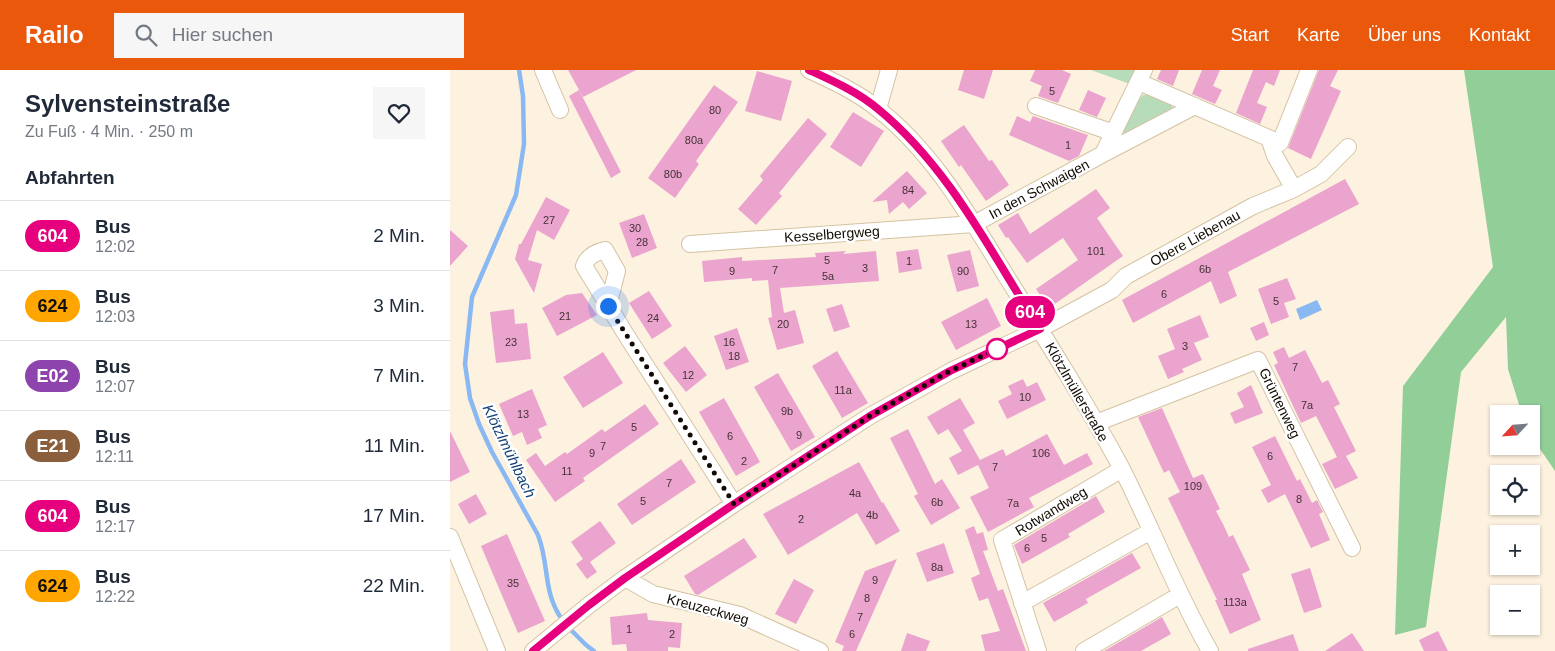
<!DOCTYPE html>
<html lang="de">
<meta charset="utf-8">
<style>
body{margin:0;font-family:Arial,sans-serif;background:#f6f6f7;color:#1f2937;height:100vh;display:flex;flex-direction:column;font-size:19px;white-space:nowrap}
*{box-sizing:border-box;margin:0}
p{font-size:16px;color:#747a83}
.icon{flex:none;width:28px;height:28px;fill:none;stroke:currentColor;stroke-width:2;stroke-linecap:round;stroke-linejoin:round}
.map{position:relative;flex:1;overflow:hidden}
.drawer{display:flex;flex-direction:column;background:#fff;width:450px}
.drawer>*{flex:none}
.badge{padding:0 10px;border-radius:16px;font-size:18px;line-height:32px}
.needle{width:32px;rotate:244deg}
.tools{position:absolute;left:1040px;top:335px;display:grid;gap:10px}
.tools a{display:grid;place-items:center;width:50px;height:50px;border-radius:0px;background:#fff;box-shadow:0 1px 4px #0004;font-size:25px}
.you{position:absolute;width:25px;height:25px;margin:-12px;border:4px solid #fff;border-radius:50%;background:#1a73e8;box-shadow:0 0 0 8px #1a73e833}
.map>.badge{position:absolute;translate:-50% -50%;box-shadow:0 0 0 2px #fff}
h2{padding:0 25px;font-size:19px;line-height:45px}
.round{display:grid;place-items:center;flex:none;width:52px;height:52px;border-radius:0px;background:#f6f6f7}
.overview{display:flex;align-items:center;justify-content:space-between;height:85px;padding:0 25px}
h1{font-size:24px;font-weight:600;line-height:38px}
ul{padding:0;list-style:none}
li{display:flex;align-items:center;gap:15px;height:70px;padding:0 25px;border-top:1px solid #e0e1e3}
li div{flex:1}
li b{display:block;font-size:19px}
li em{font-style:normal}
li .badge{min-width:55px;font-weight:700;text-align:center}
header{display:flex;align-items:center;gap:30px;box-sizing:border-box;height:70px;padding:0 25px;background:#ea580c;color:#fff}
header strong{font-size:24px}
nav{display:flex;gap:28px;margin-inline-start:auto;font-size:18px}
.search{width:350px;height:45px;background:#f6f6f7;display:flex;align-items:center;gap:12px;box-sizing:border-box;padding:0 18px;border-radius:0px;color:#747a83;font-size:19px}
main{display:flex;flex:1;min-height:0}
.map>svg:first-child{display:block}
.green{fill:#b6dcb9}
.forest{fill:#92ce97}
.water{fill:#8ab8f3}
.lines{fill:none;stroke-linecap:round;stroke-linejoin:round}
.stream{stroke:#8ab8f3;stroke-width:4.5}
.building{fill:#eaa4ce}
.minor-casing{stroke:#d4c3a4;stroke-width:18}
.minor{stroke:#fff;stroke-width:16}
.line-casing{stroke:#fff;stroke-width:11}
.line{stroke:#e6007e;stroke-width:8}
.walk{stroke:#110b03;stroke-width:5;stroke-dasharray:0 9}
.stop-dot{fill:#fff;stroke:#e6007e;stroke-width:2.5}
.labels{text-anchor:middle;stroke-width:5;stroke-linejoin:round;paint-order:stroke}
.number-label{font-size:11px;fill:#473136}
.street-label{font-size:14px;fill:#110b03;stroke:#fff}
.water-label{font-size:15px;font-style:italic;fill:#154378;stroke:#fff}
</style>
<header>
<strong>Railo</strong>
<div class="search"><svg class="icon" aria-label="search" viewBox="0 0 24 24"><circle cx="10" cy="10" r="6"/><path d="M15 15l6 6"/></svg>Hier suchen</div>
<nav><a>Start</a><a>Karte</a><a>Über uns</a><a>Kontakt</a></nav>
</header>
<main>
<section class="drawer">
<div class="overview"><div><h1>Sylvensteinstraße</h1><p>Zu Fuß · 4 Min. · 250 m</p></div><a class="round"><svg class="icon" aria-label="heart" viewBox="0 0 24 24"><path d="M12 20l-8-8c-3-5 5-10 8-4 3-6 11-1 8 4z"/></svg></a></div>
<h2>Abfahrten</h2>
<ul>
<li><span class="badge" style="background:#e6007e;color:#fff">604</span><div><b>Bus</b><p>12:02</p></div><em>2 Min.</em></li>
<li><span class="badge" style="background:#ffa500;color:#111">624</span><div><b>Bus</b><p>12:03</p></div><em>3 Min.</em></li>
<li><span class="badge" style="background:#8e44ad;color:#fff">E02</span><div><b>Bus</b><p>12:07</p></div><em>7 Min.</em></li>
<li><span class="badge" style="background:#8b5e3c;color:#fff">E21</span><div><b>Bus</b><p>12:11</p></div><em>11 Min.</em></li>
<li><span class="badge" style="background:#e6007e;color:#fff">604</span><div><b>Bus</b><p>12:17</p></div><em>17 Min.</em></li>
<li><span class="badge" style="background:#ffa500;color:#111">624</span><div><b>Bus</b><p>12:22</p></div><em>22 Min.</em></li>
</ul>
</section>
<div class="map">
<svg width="1105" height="581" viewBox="0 0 1105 581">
<rect width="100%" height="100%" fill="#fdf2df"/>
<path class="green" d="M641,0h45l-6,14z
M693,25h5l23,10 2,3v3l-47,24 -2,-3 -1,-5 17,-29z"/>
<path class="forest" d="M1014,0h91v401l-17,-25 -7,-14v-18h-9l-1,-3 -13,-42 -2,-52 -45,55 -35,255 -31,8 8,-249 90,-119z"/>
<path class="water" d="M867,230l5,10 -22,10 -4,-11z"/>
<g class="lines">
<path class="stream" d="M69,0l4,26 1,48 -8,51 -44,102 -7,67 5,34 9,26 13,28 46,83c12,31 4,57 25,86
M118,557l18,18 8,6"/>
</g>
<path class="building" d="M118,0h68l-53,27z
M514,0h29l-9,29 -26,-9z
M585,0h27l9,4 -13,29 -20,-7 4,-10 -12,-5z
M711,0h18l-6,16 -16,-7z
M752,0h18l-7,16 9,4 -7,14 -23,-10z
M803,0h27l-6,16 -8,-4 -9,21 10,4 -7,17 -24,-11z
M869,0h19l-8,16 11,5 -30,68 -23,-11z
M307,1l35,10 -11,40 -36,-10z
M264,15l24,17 -42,59 3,3 -24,34 -27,-20z
M129,20l42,82 -10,6 -42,-82z
M638,20l18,8 -9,19 -18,-7z
M403,42l31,19 -23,36 -31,-20z
M567,46l13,6 3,-6 55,19 -9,21 -10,5 -60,-26z
M358,48l19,16 -48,59 3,3 -26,29 -18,-16 25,-29 -3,-4z
M514,55l25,36 3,-1 17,25 -23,16 -25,-36 -2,2 -18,-26z
M457,101l20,22 -18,16 -6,-7 -14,12 -2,-14 -15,2z
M895,109l14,25 -131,68 9,24 -17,8 -9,-23 -78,42 -11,-23z
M646,119l14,19 -13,10 26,38 -74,52 -13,-19 42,-29 -15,-22 -36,25 -19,-26 -2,1 -8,-13 20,-12 12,21z
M96,127l24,13 -16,30 -17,-10 -9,30 14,4 -8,29 -19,-34 4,-15h2z
M194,144l13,34 -25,10 -13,-35z
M0,160l18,16 -18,20z
M468,179l4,20 -23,4 -3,-21z
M520,180l9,36 -22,6 -10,-37z
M396,181l-3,3 33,-3 3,30 -99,7 4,25 11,-3 9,33 -27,7 -9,-32 4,-1 -4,-37 -16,1v-3l-48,4 -2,-21 40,-4v4l74,-4 -1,-4z
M837,208l9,21 -12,4 5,14 -18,7 -13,-35z
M199,221l23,35 -20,13 -23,-36z
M132,223l15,22 -40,21 -15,-28 24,-13z
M537,228l14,28 -45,24 -15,-28z
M392,234l8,23 -16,5 -8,-23z
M64,239l1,15 12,-1 4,36 -35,4 -6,-51z
M750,245l9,22 -15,6 8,17 -20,9 2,3 -16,7 -10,-23 17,-7 -8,-20z
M814,252l5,13 -13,6 -6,-13z
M287,258l12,34 -23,8 -12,-34z
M235,276l22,29 -21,17 -23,-29z
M834,277l5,11 16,-8 17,33 6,-3 12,24 -6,3 22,44 -10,5 12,22 -23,11 -13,-25 15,-7 -21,-41 -15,7 -27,-58 4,-2 -5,-11z
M387,281l31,52 -26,15 -30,-52z
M153,282l20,31 -40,25 -20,-31z
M328,303l37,64 -24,14 -37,-64z
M573,309l4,8 10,-5 9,18 -39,19 -9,-18 14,-7 -4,-8z
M801,315l12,28 -28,11 -5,-11 14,-6 -7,-14z
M82,319l15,36 -9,4 4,9 -15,7 -5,-13 -9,4 -14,-32z
M274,328l36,64 -24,14 -37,-64z
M510,328l15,25 -12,7 17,30 23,-11 3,7 41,-22 17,31 23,-12 6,11 -64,34 5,9 -46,25 -18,-35 19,-9 -11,-23 -20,10 -9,-17 13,-7 -14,-22 -10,6 -11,-18z
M195,334l14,20 -76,54 2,3 -30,21 -29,-42 10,-7 9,13 20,-14 2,2 35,-25 3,3z
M712,338l31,70 10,-4 17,35 -4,2 7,13 6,13 4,-2 17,35 -8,4 19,46 -31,14 -15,-34h2l-49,-102 12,-6 -11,-22 -5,3 -26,-56z
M458,359l27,55 7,-5 18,29 -29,17 -17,-29 4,-2 -28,-56z
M0,361l20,41 -20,10z
M825,366l22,45 3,-2 12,24 5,-3 6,12 -4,2 11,26 -19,8 -26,-54 -17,9 -7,-13 10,-5 -19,-38z
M231,389l15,23 -64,43 -15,-21z
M409,392l23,41 1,-1 17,29 -24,14 -19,-32 -69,42 -25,-41z
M26,424l11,20 -18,10 -11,-20z
M646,426l9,16 -37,22 2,3 -48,27 -8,-19z
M150,451l16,22 -26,19 7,10 -10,7 -11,-15 7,-5 -12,-17z
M524,456l3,8 6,-2 5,18 -5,1 15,40 5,-2 23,62h-41l-4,-16 19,-4 -12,-33 -9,3 -8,-23 9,-4 -15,-44z
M57,464l38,87 -27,12 -37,-87z
M294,468l13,19 -59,38 -3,-1 -11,-18z
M494,473l10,30 -27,9 -11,-29z
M682,483l9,15 -55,31 2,4 -34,19 -11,-19z
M447,489l-41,92h-14l2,-5 -9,-4 30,-71z
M860,498l12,39 -18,6 -13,-39z
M344,509l20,11 -18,34 -21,-10z
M197,543l1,7 34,3 -2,25 -12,-1v4h-41l-1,-7 -14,1 -2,-28z
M712,547l9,17 -30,17h-37z
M988,561l10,20h-24l-5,-11z
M457,563l23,8 -4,10h-25z
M902,563l12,18h-39z
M843,564l6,17h-51v-2z"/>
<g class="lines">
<defs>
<path id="minor" d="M93,0l17,40
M359,0c24,11 48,22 69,39 58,46 92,109 130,170 39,62 78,124 113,188 31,61 55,125 89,184
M689,12l141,61 29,-73
M586,36l78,27
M428,39l11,-39
M819,68l6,18 19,33
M653,84l92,-48
M240,174l284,-20 129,-70 41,-84
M158,236l9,-35 -12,-21c-9,2 -18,7 -21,16 13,21 26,42 39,64l111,174
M646,353l162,-63 94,188
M0,467l47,114
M175,508l28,16 87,21 80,36
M572,533l129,-72
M83,581l56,-46 36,-27 109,-74 136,-88 81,-45 89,-42 72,-39 14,-14 127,-70 41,-17 27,-15 27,-27
M588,581l-36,-111 120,-71
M634,581l96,-56"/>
</defs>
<use href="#minor" class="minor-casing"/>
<use href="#minor" class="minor"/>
</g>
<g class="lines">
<defs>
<path id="line" d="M83,581l56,-46 36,-27 109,-74 136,-88 80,-45 90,-42c-49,-76 -90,-161 -162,-220 -20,-17 -45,-28 -69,-39"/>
</defs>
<use href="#line" class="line-casing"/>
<use href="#line" class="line"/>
<path class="walk" d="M158,236l126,198 136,-88 80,-45 47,-22"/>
</g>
<circle class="stop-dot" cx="547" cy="279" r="10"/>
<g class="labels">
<g class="number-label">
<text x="602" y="25">5</text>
<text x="265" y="44">80</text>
<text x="244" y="74">80a</text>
<text x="618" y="79">1</text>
<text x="223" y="108">80b</text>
<text x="458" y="124">84</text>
<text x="99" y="154">27</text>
<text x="185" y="162">30</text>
<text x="192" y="176">28</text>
<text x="646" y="185">101</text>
<text x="377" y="194">5</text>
<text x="459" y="195">1</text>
<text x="415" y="202">3</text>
<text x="755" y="203">6b</text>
<text x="325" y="204">7</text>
<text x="282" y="205">9</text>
<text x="513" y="205">90</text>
<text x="378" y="210">5a</text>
<text x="714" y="228">6</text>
<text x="826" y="235">5</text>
<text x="115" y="250">21</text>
<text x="203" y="252">24</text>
<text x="333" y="258">20</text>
<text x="521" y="258">13</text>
<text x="61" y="276">23</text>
<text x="279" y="276">16</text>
<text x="735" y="280">3</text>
<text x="284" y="290">18</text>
<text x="845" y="301">7</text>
<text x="238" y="309">12</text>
<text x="393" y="324">11a</text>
<text x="575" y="331">10</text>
<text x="857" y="339">7a</text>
<text x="337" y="345">9b</text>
<text x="73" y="348">13</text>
<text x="184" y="361">5</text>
<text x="349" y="369">9</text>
<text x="280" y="370">6</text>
<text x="153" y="380">7</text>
<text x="142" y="387">9</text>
<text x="591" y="387">106</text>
<text x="820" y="390">6</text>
<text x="294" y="395">2</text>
<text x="545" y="401">7</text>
<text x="117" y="405">11</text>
<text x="219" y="417">7</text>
<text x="743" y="420">109</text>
<text x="405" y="427">4a</text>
<text x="849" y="433">8</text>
<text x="193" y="435">5</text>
<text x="487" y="436">6b</text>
<text x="563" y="437">7a</text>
<text x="422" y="449">4b</text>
<text x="351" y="453">2</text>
<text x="594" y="472">5</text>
<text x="577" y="482">6</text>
<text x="487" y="501">8a</text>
<text x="425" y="514">9</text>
<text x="63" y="517">35</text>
<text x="417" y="532">8</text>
<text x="785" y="536">113a</text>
<text x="410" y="551">7</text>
<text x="179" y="563">1</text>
<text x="222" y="568">2</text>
<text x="402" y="568">6</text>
</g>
<g class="street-label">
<text transform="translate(589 119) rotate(-28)" y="5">In den Schwaigen</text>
<text transform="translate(382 164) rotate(-4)" y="5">Kesselbergweg</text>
<text transform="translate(745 168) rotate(-29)" y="5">Obere Liebenau</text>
<text transform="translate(627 322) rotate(60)" y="5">Klötzlmüllerstraße</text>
<text transform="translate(830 333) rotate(64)" y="5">Grüntenweg</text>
<text transform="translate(601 441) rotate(-31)" y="5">Rotwandweg</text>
<text transform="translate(258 539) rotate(15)" y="5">Kreuzeckweg</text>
</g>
<g class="water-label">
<text transform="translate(59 381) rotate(64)" y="5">Klötzlmühlbach</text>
</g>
</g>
</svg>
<div class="tools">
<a><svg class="needle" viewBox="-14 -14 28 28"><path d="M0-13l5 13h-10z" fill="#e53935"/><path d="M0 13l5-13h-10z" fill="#747a83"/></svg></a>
<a><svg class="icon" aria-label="locate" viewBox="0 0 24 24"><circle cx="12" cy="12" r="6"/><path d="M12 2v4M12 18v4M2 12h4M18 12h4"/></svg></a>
<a>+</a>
<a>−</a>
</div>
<div class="you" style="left:158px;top:236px"></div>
<b class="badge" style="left:580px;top:242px;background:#e6007e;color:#fff">604</b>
</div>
</main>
